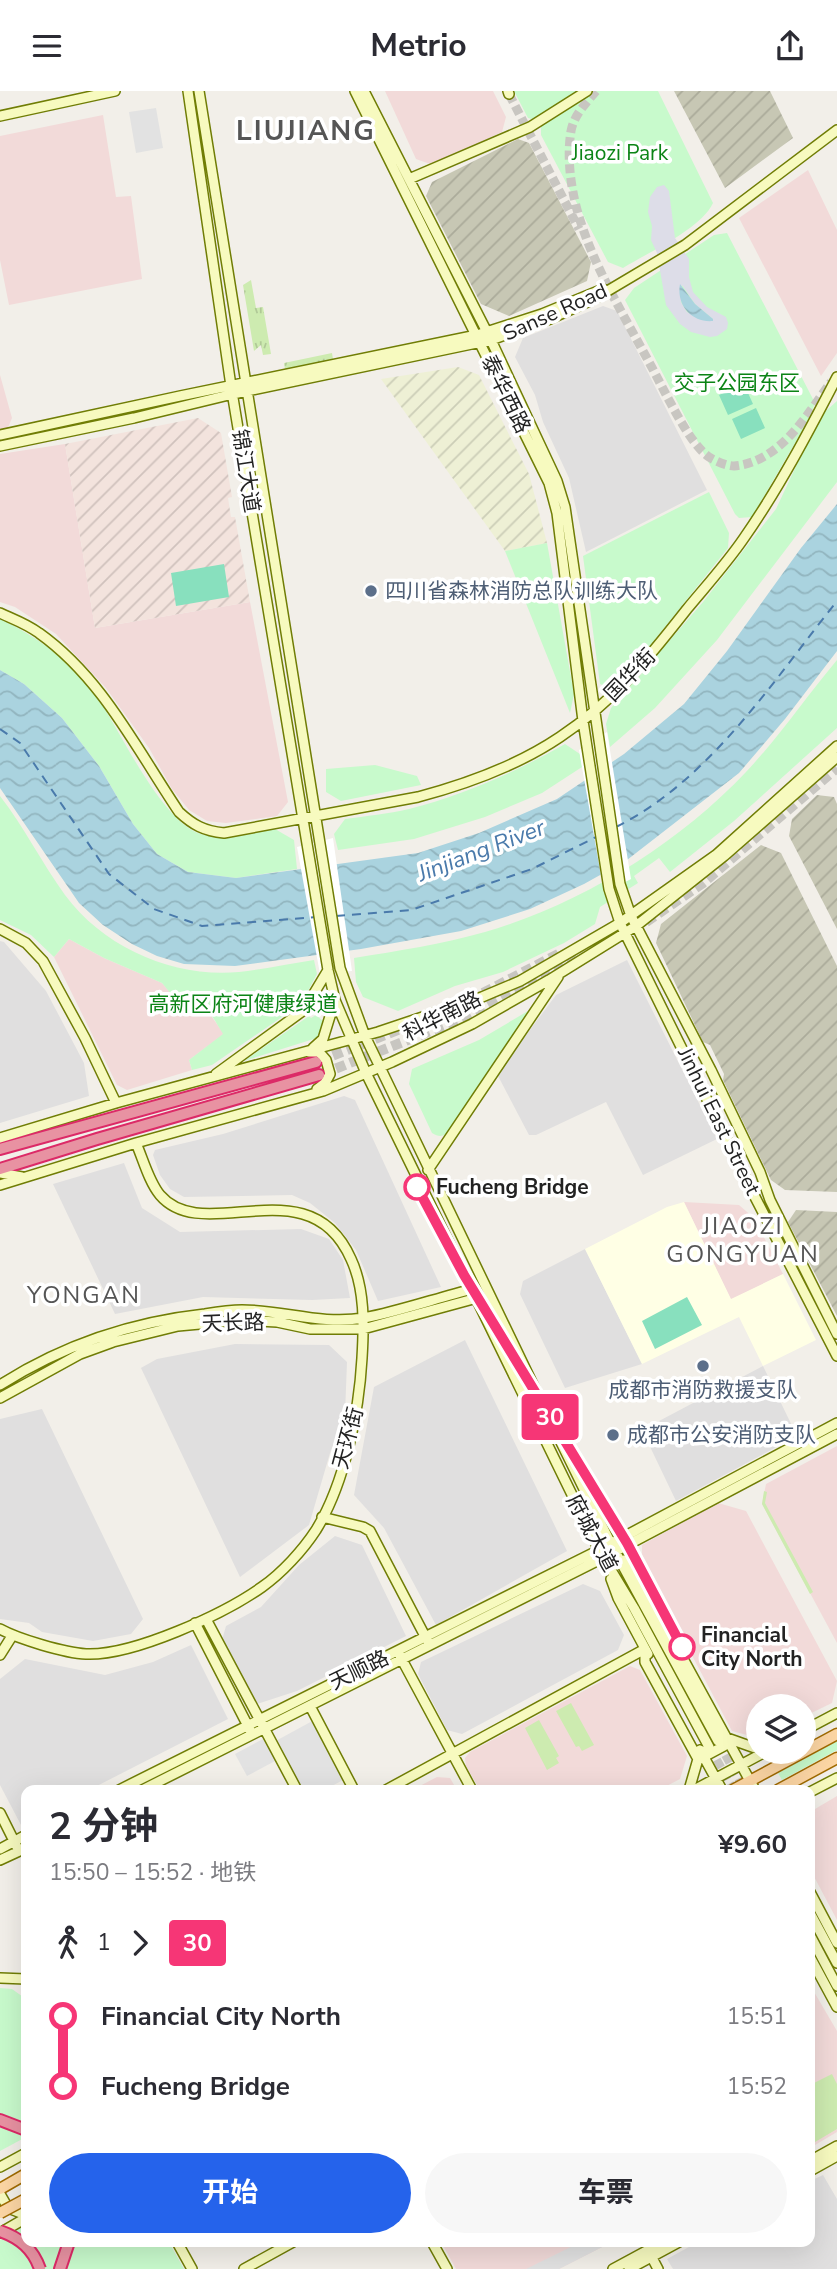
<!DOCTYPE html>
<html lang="zh">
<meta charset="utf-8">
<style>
body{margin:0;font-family:"Nunito Sans","Noto Sans SC",sans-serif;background:#f7f7f7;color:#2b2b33;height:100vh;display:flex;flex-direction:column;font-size:26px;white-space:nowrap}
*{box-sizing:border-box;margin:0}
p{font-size:23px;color:#7c7c81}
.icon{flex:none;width:38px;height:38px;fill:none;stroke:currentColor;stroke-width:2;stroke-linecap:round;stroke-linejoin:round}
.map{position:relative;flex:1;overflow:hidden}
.drawer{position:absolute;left:21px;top:1694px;width:794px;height:462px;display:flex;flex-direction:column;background:#fff;border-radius:14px;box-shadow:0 7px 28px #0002}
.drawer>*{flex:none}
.badge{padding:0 14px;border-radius:5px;font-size:24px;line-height:46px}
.buttons{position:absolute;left:746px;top:1603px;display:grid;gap:14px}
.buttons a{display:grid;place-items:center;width:70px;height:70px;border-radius:50%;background:#fff;box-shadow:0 7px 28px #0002;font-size:35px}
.map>.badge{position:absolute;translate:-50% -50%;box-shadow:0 0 0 4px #fff}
.legs{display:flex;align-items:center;gap:10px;height:77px;padding:0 28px;font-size:23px}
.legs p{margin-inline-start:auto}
.summary{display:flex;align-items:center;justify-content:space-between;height:119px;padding:0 28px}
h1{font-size:38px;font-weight:700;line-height:52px}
.cta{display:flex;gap:14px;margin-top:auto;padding:14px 28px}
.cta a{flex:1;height:80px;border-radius:42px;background:#2563eb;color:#fff;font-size:28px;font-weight:700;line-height:80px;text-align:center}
.cta a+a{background:#f7f7f7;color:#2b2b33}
ul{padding:0 28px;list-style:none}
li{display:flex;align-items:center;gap:24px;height:70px;font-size:26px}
li i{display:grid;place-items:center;width:10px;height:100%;margin:0 9px;background:currentColor}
li i::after{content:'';width:18px;height:18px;margin:-9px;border:5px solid;border-radius:50%;background:#fff}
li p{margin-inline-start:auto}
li:first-child i{background:linear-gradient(#0000 50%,currentColor 0)}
li:last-child i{background:linear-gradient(currentColor 50%,#0000 0)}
header{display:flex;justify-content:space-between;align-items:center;height:91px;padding:0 28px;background:#fff;font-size:32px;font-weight:700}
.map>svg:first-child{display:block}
.residential{fill:#e0dfdf}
.commercial{fill:#f2dad9}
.education{fill:#ffffe5}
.military{fill:url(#military-furrows)}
.construction{fill:url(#construction-furrows)}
.farmland{fill:url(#farmland-furrows)}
.grass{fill:url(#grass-tufts)}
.park{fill:#c8facc}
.garden{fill:#cdebb0}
.pitch{fill:#88e0be}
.parking{fill:#e2e2e2}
.plaza{fill:#dddde8;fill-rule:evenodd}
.water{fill:url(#water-waves)}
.pier{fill:#fff}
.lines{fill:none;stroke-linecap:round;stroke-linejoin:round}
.ferry{stroke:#4a7aab;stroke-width:2;stroke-dasharray:9 7;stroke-linecap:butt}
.secondary-tunnel{stroke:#c8c6c1;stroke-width:9;stroke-dasharray:9 4.5;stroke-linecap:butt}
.highway-tunnel{stroke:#c8c6c1;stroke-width:10;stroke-dasharray:10 5;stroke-linecap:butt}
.secondary-casing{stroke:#707d05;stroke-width:12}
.primary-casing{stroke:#a06b00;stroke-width:13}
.highway-casing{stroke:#dc2a67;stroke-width:14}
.secondary{stroke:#f7fabf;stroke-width:9}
.primary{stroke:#fcd6a4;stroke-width:10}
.highway{stroke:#e892a2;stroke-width:10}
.primary-bridge-casing{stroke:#a06b00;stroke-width:13;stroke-linecap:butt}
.highway-bridge-casing{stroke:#dc2a67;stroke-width:14;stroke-linecap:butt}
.primary-bridge{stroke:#fcd6a4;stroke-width:10}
.highway-bridge{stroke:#e892a2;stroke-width:10}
.line-1-casing{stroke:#fff;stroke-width:16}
.line-1{stroke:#f63676;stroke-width:10}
.service-dot{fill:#5c6f8a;stroke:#fff;stroke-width:2.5}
.stop-1-dot{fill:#fff;stroke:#f63676;stroke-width:3.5}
.labels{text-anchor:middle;stroke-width:7;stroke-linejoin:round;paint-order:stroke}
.park-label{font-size:21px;fill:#0c8416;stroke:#fff}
.street-label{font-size:21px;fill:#222;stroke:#fff}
.service-label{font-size:21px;fill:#4e5e75;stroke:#fff;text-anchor:start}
.stop-label{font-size:21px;font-weight:bold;fill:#222;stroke:#fff;text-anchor:start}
.water-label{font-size:23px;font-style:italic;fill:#4a7aab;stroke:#fff}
.quarter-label{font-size:24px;letter-spacing:2px;fill:#555;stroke:#fff}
.district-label{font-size:28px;font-weight:bold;letter-spacing:2px;fill:#555;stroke:#fff}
</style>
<header><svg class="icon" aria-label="menu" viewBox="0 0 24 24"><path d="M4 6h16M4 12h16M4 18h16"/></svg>Metrio<svg class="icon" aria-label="share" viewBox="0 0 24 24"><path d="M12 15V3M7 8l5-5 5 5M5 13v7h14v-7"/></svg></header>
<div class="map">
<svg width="837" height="2178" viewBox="0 0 837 2178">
<defs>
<pattern id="military-furrows" width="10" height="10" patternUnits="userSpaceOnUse" patternTransform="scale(1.75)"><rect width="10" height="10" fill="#f3e3dd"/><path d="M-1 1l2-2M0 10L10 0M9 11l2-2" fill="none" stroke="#d0c2bd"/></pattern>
<pattern id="construction-furrows" width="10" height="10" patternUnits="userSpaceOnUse" patternTransform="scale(1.75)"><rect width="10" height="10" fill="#c7c7b4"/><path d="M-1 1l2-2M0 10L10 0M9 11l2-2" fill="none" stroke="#abab9a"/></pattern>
<pattern id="farmland-furrows" width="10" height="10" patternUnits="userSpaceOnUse" patternTransform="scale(1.75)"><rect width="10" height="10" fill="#eef0d5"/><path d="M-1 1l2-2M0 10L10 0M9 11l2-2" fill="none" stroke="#ccceb7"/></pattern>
<pattern id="grass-tufts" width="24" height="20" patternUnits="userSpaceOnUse" patternTransform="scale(1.75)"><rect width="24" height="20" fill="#cdebb0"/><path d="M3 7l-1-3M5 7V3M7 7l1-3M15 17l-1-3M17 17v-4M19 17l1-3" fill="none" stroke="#b0c997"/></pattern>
<pattern id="water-waves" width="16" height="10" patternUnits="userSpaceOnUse" patternTransform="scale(1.75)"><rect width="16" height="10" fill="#aad3df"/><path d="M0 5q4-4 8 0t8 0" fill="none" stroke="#92b5bf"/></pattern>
</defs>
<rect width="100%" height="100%" fill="#f2efe9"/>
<path class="residential" d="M603,215l14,5 90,179 -121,62 -17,-74 -26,-56 -8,-27 -20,-38 8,-19z
M0,850l4,1 42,49 38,72 5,33 -89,27z
M627,869l90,179 -74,36 -37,-73 -70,33h-7l-32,-61 59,-79z
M344,1005l11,4 86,187 -63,14 -22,-51 -21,-27 -25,-20 -18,-8 -108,2 -14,-8 -10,-14 -7,-20 2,-5 68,-16z
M124,1072l18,45 38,24 121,-3 28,10 14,21 7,38 -38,2 -109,-3 -88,17 -62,-130z
M585,1158l57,115 -77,24 -45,-94 3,-13z
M465,1249l102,211 -131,74 -52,-97 -30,-33 20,-108z
M235,1253l94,1 18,17 -2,52 -15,39 -21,72 -69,52 -99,-209 -2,1 18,-10z
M763,1275l34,70 -121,65 -34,-71z
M42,1318l101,210 -12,15 -38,7 -51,-9 -13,-9 -29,-4v-200z
M335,1445l27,9 44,91 -109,55 -40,13 -35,-64 4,-14 35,-19 38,-42z
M583,1493l17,7 24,44 -6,15 -156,84 -15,-4 -29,-56 3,-12z
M191,1554l37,74 -139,71h-63v33l-5,2 -21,-40v-106l25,-20 80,16 48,-13z
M823,2084l14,24v70h-164l-6,-10 31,-17h112v-61z"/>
<path class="commercial" d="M385,0h108l13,26 -4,15 -69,33 -17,-6z
M103,24l13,82 15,-1 11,83 -133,26 -9,-45v-124z
M808,79l29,60v123l-16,23 -82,-158z
M0,284l12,43 -5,12 -7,2z
M65,353l30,184 155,-26 38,200 -11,14 -51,7 -19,-2 -18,-11 -17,-21 -23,-41 -43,-60 -50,-54 -41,-27 -15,-5v-148z
M69,848l35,19 58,25 15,17 13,-1 12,4 22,31 -35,26 3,10 -65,20 -10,-5 -63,-128z
M684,1111l55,3 15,13 29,56 -52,26z
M837,1355v197l-75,-139 4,-20z
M718,1412l28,8 91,170 -5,22 -29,14v-11h-45v32l-26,-7 -90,-170v-16z
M630,1575l10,4 47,86 -7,23 -21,11h-179l-14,-24 -1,-8 5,-6z
M437,1686l13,1 7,12h-45z
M837,1705v124l-27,-51v-57z
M810,1894l27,46v101l-27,16z
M441,2151h171l-53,27h-103z"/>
<path class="education" d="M684,1111l47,97 52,-25 33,66 -53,26 -24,-49 -97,47 -57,-115 82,-42z"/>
<path class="military" d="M198,327l23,15 11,64 -4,1 3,19h4l15,85 -155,26 -30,-184z"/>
<path class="construction" d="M674,0h96l23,47 -68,50z
M518,48l11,4 62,119 -4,19 -78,35 -28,-12 -55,-108 6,-14z
M817,704l17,2 3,7v125l-48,-93 3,-17z
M761,754l20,8 56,113v226l-52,-2 -14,-10 -48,-100 1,-6 -14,-29 -7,-3 -47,-99 5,-19z
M796,1119l41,2v104l-49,-94z"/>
<path class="farmland" d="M458,276l21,8 50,99 18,69 -42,8 -124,-172z"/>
<path class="grass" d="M251,189l5,28 7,-1 8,47 -8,1 -2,-10 -7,6 -11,-66z
M332,262l1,6 -48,11 -1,-7z"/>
<path class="park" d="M514,0h70l-48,29 -8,-2z
M597,0h61l55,112c-12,26 -66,50 -90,65l-15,-6 -67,-127v-9z
M727,142l88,170 -6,16 -57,98 -13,1 -4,-4 -110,-214 9,-12 80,-53z
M837,310v81l-120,158 -62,68 -45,39 -4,-23 5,-16 92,-106 73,-93 43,-92z
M709,401l20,41 -1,15 -96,120 -23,20 -9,-4 -17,-128z
M547,452l27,151 -4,19 -65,-162z
M0,528c35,16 74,44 96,76 24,35 65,127 105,139 24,8 49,-1 74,-5l19,11 3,29 -61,9 -48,-6 -31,-18 -24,-30 -34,-58 -37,-48 -38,-34 -24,-14z
M837,569v68l-103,93 -64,51 -11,-14 -25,18 4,7 -38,24 -5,17 -31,19 -61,29 -48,14 -57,25 -35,-14 -7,-15 -2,-24c44,-7 88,-14 131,-26 96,-28 192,-87 261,-160 33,-35 60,-75 91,-112z
M565,653l15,10 2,13 -40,26 -57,24 -71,22 -76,11 -4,-16 11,-15c21,-3 43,-5 64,-10 55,-14 107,-37 156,-65z
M375,674l42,11 4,9 -80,16 -15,-9v-23z
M0,705c24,31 42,67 65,99 39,53 109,83 174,77 25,-3 50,-8 75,-12l3,14 -16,30 -89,61 -20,5 -3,-10 34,-26c-13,-21 -18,-37 -46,-33l-15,-18 -58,-25 -35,-19 -15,18 -23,-22 -31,-15z
M533,917l-81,123c-8,5 -12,7 -20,2l-23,-49 3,-15 67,-29z
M316,924l8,7 -7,16 -73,23 65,-45 2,2z
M837,1650v9l-55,30 -4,-7z
M0,1897l12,1 14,10v138l-26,14z
M26,2133v18h143l15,27h-184v-29z"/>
<path class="garden" d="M764,1400l3,1 -2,11 48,89 -3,2 -48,-90z
M571,1612l23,42 -12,6 -3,-5 -3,1 -20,-36z
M539,1629l20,36 -3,2 3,5 -12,7 -22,-42z
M832,1983l5,10v45l-27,16v-60z"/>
<path class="pitch" d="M744,293l9,20 -25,11 -9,-20z
M756,317l9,20 -24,11 -9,-20z
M224,473l5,33 -53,9 -5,-33z
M687,1206l15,28 -47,24 -13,-28z"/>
<path class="parking" d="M156,17l7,40 -27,5 -7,-41z
M316,1628l31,59 -23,12h-27l-25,-47z
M265,1647l12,22 -30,16 -12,-22z
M581,2151h31l-53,27h-33z"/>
<path class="plaza" d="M664,94l5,6 6,47 14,21v18l4,15 14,15 19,10 2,6 -1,6 -10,7 -7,1 -19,-5 -11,-8 -14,-19 -9,-52 -6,-13 1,-14 -4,-14 2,-15 7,-10zM682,194l13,19 18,15 -11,1 -15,-8 -6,-10z"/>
<path class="water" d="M680,193l15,20 18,15v2c-22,2 -37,-17 -33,-37z
M837,413v147l-52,68 -46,54 -112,87 -43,24 -54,25 -69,22 -100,18 -126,17 -51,-2 -27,-8 -25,-12 -29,-19 -24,-22 -79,-115v-118l24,14 38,34 37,48 34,58 24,30 31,18 48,6 182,-25 61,-20 78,-34 67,-45 60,-50 43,-53 74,-103z"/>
<path class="pier" d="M607,641l24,147 -27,14 -25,-143z
M333,747l19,133 -32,3 -23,-127z"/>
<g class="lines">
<path class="ferry" d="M0,638l20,14 89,131 45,35 48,17 114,-9
M616,736c93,-46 157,-146 221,-226
M336,825l75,-6 121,-41 64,-32"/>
<path class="secondary-tunnel" d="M596,0c-10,12 -22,24 -25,40 -5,30 1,66 11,95 16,48 44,93 68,138 13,23 38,79 59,93 6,4 18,9 25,9 46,-4 72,-50 97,-84
M509,3l70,135
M719,1652l26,47
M710,1657l23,42"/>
<path class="highway-tunnel" d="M646,831l57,-39 134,-115
M615,843l38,-26
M483,902l79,-41
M319,970l102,-40
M322,983l139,-55 119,-63"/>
<defs>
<path id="secondary" d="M188,0l43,295 97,584 7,30 31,73 233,477 35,58 75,139
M199,0l141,877 25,68 188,390 58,118 107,197
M355,0l194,392 8,30 26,208 26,168 11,34 136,276 81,157
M364,0l127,249 66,141 8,26 55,377 11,32 80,154 49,102 10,28 67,134
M508,0l1,3
M0,25l115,-25
M409,88l121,-52 57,-36
M0,344l180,-39 297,-61 65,-21 61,-25
M0,355l134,-28 99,-24 258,-54 59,-21 44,-20 91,-54 152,-115
M0,522c13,6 27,11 39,20 63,45 97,115 140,179 14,13 25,19 45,21l194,-36c49,-13 99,-31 142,-60 54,-36 87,-77 127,-128 19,-23 40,-46 57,-71 35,-50 65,-107 93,-161
M0,838l26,14 17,18 42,77 31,65
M313,957l10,-9 12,-39
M309,961h10l7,8 4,14 -5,9 -8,6
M216,983l88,-64 24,-40
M0,1047l116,-35 262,-71 104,-35 38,-16 100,-58 96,-68 121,-109
M428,1079l130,-193
M0,1082l22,4
M0,1094l136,-42 187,-52 69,-29 80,-38 77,-44 87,-54 88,-70 113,-99
M0,1294c63,-40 131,-63 205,-71 12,-2 25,-4 37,-4 42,0 78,15 122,8 36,-7 73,-20 109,-29
M0,1307l80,-44 33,-12 65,-16 65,-6 34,2 33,7h53l114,-31
M322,1426l41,10 7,4 57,109
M624,1469l12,13 119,217
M611,1488l7,19 30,56
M206,1528l91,171
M195,1532l55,107
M0,1538c18,10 65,24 86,25 47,2 138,-40 176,-67 20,-14 41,-37 54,-57 29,-47 43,-118 46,-172 2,-33 3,-69 -11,-99 -42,-95 -147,-12 -191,-64 -11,-13 -17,-36 -24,-52
M0,1564l12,-19
M400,1565l72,134
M310,1615l44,84
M803,1640l34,-18
M700,1659l22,40
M700,1659l9,4 15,-8 3,-8 31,11
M119,1699l480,-240 238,-127
M142,1699l461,-232 234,-124
M386,1699l259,-141v13l53,97 -9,31
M694,1699l71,-38
M810,1701l27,-14
M0,1722l19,38
M0,1758l26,-14
M0,1769l26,-12
M810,1801l27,51
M810,1822l27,50
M810,1844l27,51
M810,1866l27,50
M0,1887l26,1
M810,2070l27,-15
M0,2076l26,-14
M810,2080l27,-15
M0,2103l8,14 18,7
M0,2142l26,-15
M177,2151l15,27
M432,2151l15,27
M649,2161l9,17
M244,2178l49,-27
M613,2178l50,-27
M629,2178l50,-27"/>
<path id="primary" d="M733,1699l104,-56
M778,1699l59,-32
M0,2098l26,-15"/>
<path id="highway" d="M0,1058l316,-87
M0,1078l97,-30 222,-64
M0,2029l26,10
M60,2178l9,-27"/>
</defs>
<use href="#secondary" class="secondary-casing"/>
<use href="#primary" class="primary-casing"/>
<use href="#highway" class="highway-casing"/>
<use href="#secondary" class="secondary"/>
<use href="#primary" class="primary"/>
<use href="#highway" class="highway"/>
<defs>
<path id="primary-bridge" d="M0,2122l26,-14"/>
<path id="highway-bridge" d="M0,2140c20,7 33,18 40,38"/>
</defs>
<use href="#primary-bridge" class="primary-bridge-casing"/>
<use href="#highway-bridge" class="highway-bridge-casing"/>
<use href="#primary-bridge" class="primary-bridge"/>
<use href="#highway-bridge" class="highway-bridge"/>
</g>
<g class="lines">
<defs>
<path id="line-1" d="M417,1096l47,88 163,268 55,104"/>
</defs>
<use href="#line-1" class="line-1-casing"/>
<use href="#line-1" class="line-1"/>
</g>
<g class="service-dot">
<circle cx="371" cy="500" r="7"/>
<circle cx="703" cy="1275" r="7"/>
<circle cx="613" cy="1344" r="7"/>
</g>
<g class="stop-1-dot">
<circle cx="417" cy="1096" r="12"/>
<circle cx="682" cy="1556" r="12"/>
</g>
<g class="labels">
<g class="park-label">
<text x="620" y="69">Jiaozi Park</text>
<text x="737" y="299">交子公园东区</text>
<text x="243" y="920">高新区府河健康绿道</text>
</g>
<g class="street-label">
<text transform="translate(555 221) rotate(-24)" y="7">Sanse Road</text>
<text transform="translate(506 303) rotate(64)" y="7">泰华西路</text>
<text transform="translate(246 380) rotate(81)" y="7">锦江大道</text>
<text transform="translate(630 584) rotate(-46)" y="7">国华街</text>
<text transform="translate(442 925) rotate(-27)" y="7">科华南路</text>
<text transform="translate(719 1030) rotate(64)" y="7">Jinhui East Street</text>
<text transform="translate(233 1232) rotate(-2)" y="7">天长路</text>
<text transform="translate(348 1347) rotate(-75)" y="7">天环街</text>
<text transform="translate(592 1442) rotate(62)" y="7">府城大道</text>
<text transform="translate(359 1579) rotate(-26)" y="7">天顺路</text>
</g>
<g class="service-label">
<text x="385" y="507">四川省森林消防总队训练大队</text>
<text x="703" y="1306" text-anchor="middle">成都市消防救援支队</text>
<text x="627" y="1351">成都市公安消防支队</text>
</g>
<g class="stop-label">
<text x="436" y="1103">Fucheng Bridge</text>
<text x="701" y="1551">Financial<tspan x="701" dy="24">City North</tspan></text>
</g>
<g class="water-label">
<text transform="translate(481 759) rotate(-21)" y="8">Jinjiang River</text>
</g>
<g class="quarter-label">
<text x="743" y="1143">JIAOZI<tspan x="743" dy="28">GONGYUAN</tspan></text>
<text x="84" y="1212">YONGAN</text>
</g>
<g class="district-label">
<text x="306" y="49">LIUJIANG</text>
</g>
</g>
</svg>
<div class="buttons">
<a><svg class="icon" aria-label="layers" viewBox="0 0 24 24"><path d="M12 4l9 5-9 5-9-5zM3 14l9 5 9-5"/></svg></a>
</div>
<b class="badge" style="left:550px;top:1326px;background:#f63676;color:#fff">30</b>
<section class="drawer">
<div class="summary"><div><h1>2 分钟</h1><p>15:50 – 15:52 · 地铁</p></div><b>¥9.60</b></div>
<div class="legs"><svg class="icon" aria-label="walk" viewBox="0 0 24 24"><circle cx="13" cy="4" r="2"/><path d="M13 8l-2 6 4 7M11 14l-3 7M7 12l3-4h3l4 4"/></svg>1<svg class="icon" aria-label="forward" viewBox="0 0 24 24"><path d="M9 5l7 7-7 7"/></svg><b class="badge" style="background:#f63676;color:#fff">30</b></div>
<ul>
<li><i style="color:#f63676"></i><b>Financial City North</b><p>15:51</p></li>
<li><i style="color:#f63676"></i><b>Fucheng Bridge</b><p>15:52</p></li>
</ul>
<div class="cta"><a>开始</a><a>车票</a></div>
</section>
</div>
